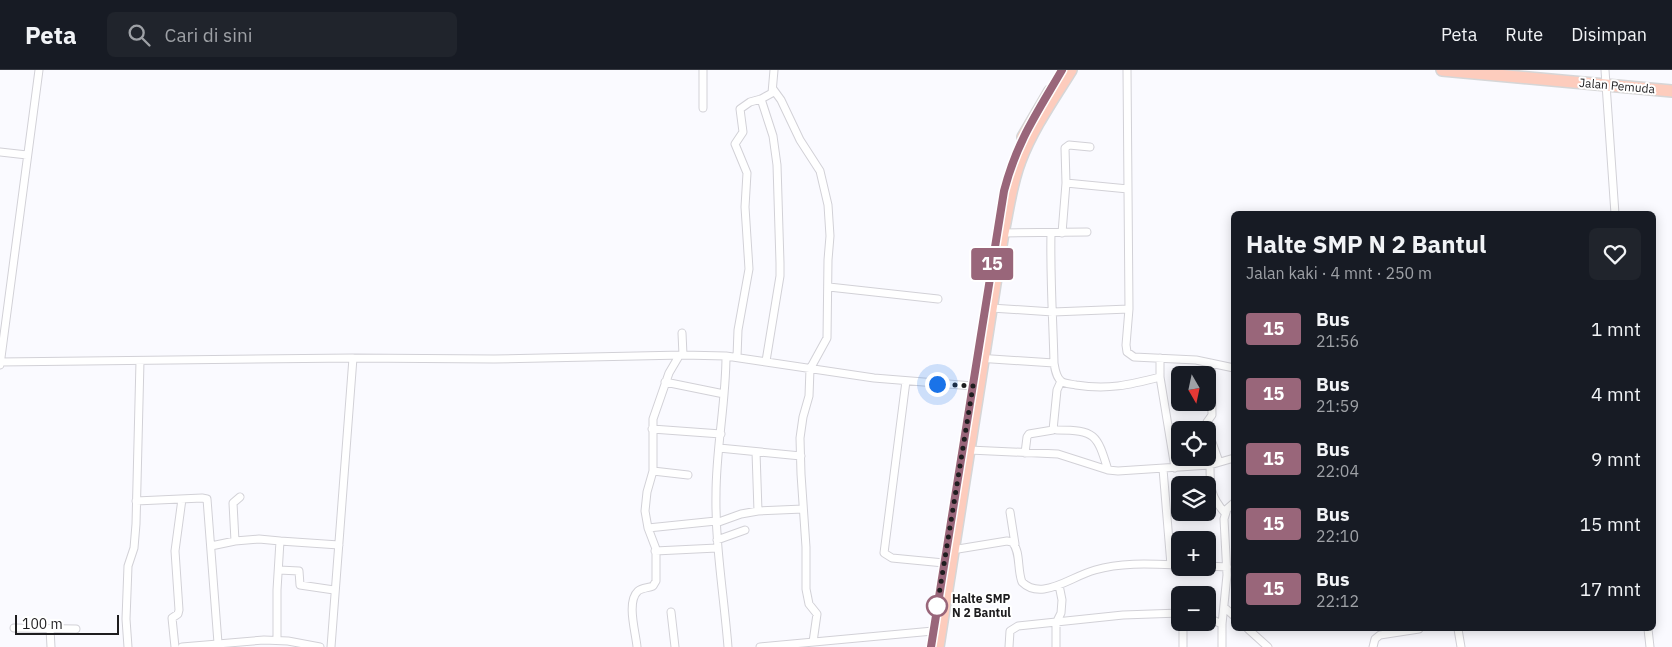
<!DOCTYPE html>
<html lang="id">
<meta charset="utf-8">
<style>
body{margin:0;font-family:"IBM Plex Sans",sans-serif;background:#20242c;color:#f1f3f6;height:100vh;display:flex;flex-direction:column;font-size:19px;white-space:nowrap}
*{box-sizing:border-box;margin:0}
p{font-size:16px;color:#9ea1a6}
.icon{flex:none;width:28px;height:28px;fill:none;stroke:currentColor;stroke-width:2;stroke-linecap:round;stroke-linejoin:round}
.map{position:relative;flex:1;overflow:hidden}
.details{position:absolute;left:1231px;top:141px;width:425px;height:420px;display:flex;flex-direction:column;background:#171b24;border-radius:8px;box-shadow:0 2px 12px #0003}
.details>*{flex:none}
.badge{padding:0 10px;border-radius:4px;font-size:18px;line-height:32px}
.needle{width:32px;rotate:171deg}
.tools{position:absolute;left:1171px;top:296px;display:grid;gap:10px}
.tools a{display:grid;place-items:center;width:45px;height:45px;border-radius:8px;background:#171b24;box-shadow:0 2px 12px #0003;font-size:25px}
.scale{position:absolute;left:15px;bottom:12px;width:104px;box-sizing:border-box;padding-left:5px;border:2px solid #1e1d1f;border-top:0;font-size:14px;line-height:18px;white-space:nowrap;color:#1e1d1f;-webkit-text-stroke:4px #fff;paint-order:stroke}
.you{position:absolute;width:25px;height:25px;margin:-12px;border:4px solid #fff;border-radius:50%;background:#1a73e8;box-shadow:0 0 0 8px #1a73e833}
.map>.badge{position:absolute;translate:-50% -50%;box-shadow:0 0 0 2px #fff}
.round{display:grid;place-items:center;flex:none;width:52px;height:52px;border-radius:8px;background:#20242c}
.head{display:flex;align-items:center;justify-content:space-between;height:85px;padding:0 15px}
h1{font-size:24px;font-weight:700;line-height:38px}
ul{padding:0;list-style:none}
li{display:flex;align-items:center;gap:15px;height:65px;padding:0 15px}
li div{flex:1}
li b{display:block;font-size:19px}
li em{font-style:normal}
li .badge{min-width:55px;font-weight:700;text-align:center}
header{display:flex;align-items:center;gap:30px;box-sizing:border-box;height:70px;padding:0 25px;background:#171b24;border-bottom:1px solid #363941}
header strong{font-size:24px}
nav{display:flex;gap:28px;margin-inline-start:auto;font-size:18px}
.search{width:350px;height:45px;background:#20242c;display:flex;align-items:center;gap:12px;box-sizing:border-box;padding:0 18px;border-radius:8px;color:#9ea1a6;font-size:19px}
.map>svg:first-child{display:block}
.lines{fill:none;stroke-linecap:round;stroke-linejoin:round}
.minor-casing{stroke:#d2d1d7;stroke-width:9}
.primary-casing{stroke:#d6d6d7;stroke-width:14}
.minor{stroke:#fff;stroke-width:7}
.primary{stroke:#fdccbd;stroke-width:11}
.line-casing{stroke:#fff;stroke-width:11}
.line{stroke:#99667a;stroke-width:8}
.walk{stroke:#1e1d1f;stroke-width:5;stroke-dasharray:0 9}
.stop-dot{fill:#fff;stroke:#99667a;stroke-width:2.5}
.labels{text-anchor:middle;stroke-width:4;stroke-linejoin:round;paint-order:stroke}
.street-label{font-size:12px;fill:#1e1d1f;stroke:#fff}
.stop-label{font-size:12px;font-weight:bold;fill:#1e1d1f;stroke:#fff;text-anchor:start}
</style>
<header>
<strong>Peta</strong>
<div class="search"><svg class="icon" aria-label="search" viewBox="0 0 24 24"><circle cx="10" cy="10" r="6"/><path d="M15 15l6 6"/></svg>Cari di sini</div>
<nav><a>Peta</a><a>Rute</a><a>Disimpan</a></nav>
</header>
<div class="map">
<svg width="1672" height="577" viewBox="0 0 1672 577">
<rect width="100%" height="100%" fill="#fafaff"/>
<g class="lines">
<defs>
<path id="minor" d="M1127,0l2,239 -3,36 1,7 7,5 62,3 38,8
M1605,0l10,144
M773,19l8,11 19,40 20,31 8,34 2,31 -2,24 -1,78 -17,31 -1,27 -6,21 -3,21 1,36 5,73v42l3,15 8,10 -4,28
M703,38v-38
M0,82l27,3
M1066,113l62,6
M1003,163l84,-1
M1051,163c-1,44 2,87 3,130 1,6 2,14 7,18 3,3 10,3 15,4 32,5 53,0 84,-8
M1062,163l4,-50 -1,-35 4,-3 21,2
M829,217l109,12
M991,238l62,4 76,-3
M682,263l1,22
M726,286c0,46 -10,92 -10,138 -1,51 8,102 12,153
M737,287l1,-27 11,-61 -4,-62 2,-34 -12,-29 8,-12 -3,-23 10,-7 11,-3
M977,288l77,5
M1160,288v19l15,91
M766,291l14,-85v-13l-3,-98 -4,-29 -12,-37 11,-6 2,-23
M0,292l353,-4
M0,295l39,-295
M906,311l-22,172 8,5 52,5
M665,312l59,12
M652,359l69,5
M1057,360c38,0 40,4 51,40
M1207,360v-8l5,-7 -1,-52
M1208,361l11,31
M719,378l82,8
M969,380l89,4 50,16 10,1 92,-6 24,-7
M1025,383l2,-16 2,-3 24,-4 4,-40 4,-9
M1210,395c0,22 0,31 15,48
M1163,399l8,96
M653,401l35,4
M136,431l66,-3 5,1 11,144
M758,441l45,-2
M1010,442l5,32
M716,453l25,-9 17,-3 -2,-59
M648,458l68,-7
M717,470l28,-10
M235,471l24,-2 21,2 -3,49v50
M280,471l59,4
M211,476l24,-5 -2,-38 7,-6
M952,480l55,-9 5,1c9,9 5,28 10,40 6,6 13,8 22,7 17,-2 33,-14 51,-19 27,-8 57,-6 85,-5
M655,481l62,-3
M1208,496l19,1
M279,500l20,1 1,14 34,5
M1224,537l10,9
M671,542l4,35
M1208,548l14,6
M14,558l62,1
M50,559l1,18
M1248,559l20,18
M1458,559l3,18
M1648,559l2,18
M128,577l-2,-28 2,-53 6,-18 2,-24 4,-163
M175,577l-3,-29 6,-4 1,-4 -4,-59 7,-52
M182,577l82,-7 24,1 32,6
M331,577l22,-289 141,1 189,-4 43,1 148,22 99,8
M637,577c-1,-14 -11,-45 1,-56 4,-3 10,-3 15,-5l3,-5v-32l-8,-21 -3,-17 2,-19 6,-21v-52l16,-46 10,-17
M760,577l173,-16
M1009,577l1,-16 8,-5 105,-11 57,-2
M1056,577v-24l5,-10 1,-13 -3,-15
M1183,577v-25
M1222,577v-23l5,-49 -3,-56 3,-10 7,-6
M1373,577l2,-8 5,-4 39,-6"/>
<path id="primary" d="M1442,0l230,21
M1023,67l27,-46
M938,577l65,-414c5,-24 8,-49 17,-72 12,-32 33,-62 51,-91"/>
</defs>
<use href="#minor" class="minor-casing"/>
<use href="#primary" class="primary-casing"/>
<use href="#minor" class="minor"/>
<use href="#primary" class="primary"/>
</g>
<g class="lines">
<defs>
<path id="line" d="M931,577l73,-456c13,-50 33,-78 58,-121"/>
</defs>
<use href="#line" class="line-casing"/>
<use href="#line" class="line"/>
<path class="walk" d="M937,314l36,2 -36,221v-1"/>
</g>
<circle class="stop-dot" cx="937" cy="536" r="10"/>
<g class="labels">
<g class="street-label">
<text transform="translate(1617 16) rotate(5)" y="4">Jalan Pemuda</text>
</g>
<g class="stop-label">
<text x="952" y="533">Halte SMP<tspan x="952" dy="14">N 2 Bantul</tspan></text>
</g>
</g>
</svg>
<div class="tools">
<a><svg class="needle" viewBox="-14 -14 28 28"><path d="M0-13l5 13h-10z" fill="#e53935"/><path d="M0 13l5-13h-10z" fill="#9ea1a6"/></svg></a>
<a><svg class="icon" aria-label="locate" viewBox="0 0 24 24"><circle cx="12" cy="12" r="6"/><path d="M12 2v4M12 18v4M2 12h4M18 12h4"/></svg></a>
<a><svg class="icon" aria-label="layers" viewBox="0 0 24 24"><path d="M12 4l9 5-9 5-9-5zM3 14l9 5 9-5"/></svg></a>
<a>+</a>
<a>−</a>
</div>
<div class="scale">100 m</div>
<div class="you" style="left:937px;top:314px"></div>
<b class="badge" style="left:992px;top:194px;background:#99667a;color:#fff">15</b>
<section class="details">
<div class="head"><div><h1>Halte SMP N 2 Bantul</h1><p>Jalan kaki · 4 mnt · 250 m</p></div><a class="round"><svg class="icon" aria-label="heart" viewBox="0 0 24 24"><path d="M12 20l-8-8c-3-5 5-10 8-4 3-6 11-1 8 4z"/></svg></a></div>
<ul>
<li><span class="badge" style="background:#99667a;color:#fff">15</span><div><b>Bus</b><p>21:56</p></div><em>1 mnt</em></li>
<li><span class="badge" style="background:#99667a;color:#fff">15</span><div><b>Bus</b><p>21:59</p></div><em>4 mnt</em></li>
<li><span class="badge" style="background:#99667a;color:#fff">15</span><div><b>Bus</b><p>22:04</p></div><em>9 mnt</em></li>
<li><span class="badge" style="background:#99667a;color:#fff">15</span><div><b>Bus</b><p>22:10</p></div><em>15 mnt</em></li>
<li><span class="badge" style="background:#99667a;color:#fff">15</span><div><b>Bus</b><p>22:12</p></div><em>17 mnt</em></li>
</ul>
</section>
</div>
